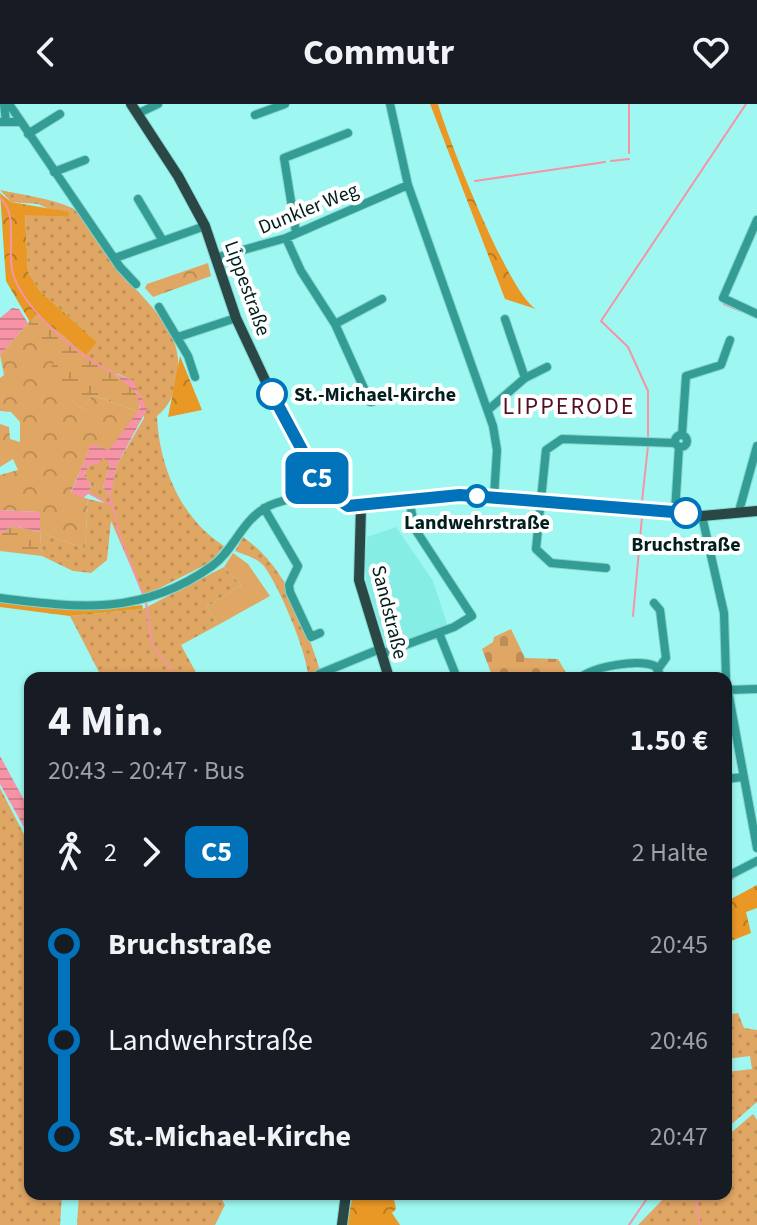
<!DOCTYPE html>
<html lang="de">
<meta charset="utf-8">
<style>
body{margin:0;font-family:"Source Sans 3",sans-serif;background:#242831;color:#f1f3f6;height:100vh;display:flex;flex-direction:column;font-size:30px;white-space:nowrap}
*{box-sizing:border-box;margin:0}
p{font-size:26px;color:#9ea1a6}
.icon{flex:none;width:44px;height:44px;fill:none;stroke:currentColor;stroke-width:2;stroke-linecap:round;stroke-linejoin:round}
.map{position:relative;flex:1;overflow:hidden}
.drawer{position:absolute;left:24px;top:568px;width:708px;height:528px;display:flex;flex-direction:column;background:#171b24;border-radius:16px;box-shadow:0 2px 6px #0004}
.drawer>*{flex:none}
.badge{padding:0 16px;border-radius:12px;font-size:28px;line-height:52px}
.map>.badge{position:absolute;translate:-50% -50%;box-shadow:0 0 0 4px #fff}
.legs{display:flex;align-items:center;gap:12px;height:88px;padding:0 24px;font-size:26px}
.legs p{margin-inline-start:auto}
.head{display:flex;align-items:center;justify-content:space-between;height:136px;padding:0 24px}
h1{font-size:44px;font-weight:700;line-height:60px}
ul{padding:0 24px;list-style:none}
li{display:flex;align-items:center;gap:28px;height:96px;font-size:30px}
li i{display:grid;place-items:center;width:12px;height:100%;margin:0 10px;background:currentColor}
li i::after{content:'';width:20px;height:20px;margin:-10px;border:6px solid;border-radius:50%;background:#171b24}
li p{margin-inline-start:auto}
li:first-child i{background:linear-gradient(#0000 50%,currentColor 0)}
li:last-child i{background:linear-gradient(currentColor 50%,#0000 0)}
header{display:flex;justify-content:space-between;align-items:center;height:104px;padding:0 24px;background:#171b24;font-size:36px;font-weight:700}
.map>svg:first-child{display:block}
.built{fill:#86ede5}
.grass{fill:url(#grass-dots)}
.forest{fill:url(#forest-crowns)}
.wetland{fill:url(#wetland-marsh)}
.cemetery{fill:url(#cemetery-stones)}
.park{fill:url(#park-crowns)}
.garden{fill:#dfa664}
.water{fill:url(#water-rules)}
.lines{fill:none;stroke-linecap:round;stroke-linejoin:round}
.stream{stroke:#f693a4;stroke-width:2}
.minor-casing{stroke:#85d5cf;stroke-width:10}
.major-casing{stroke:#85d5cf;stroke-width:12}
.minor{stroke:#329c95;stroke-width:8}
.major{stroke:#2a4745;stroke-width:10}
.line-1-casing{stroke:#fff;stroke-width:18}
.line-1{stroke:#0073bb;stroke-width:12}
.stop-1-dot{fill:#fff;stroke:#0073bb;stroke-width:4}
.labels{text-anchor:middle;stroke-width:8;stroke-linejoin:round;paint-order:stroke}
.street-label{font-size:20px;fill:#021e1d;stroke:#fff}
.stop-label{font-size:20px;font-weight:bold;fill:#021e1d;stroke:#fff}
.quarter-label{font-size:24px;letter-spacing:2px;fill:#551024;stroke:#fff}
</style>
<header><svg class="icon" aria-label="back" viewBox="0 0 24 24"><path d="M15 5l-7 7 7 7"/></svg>Commutr<svg class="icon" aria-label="heart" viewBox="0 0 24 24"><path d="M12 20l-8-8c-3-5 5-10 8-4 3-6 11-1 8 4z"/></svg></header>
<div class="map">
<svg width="757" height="1121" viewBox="0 0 757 1121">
<defs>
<pattern id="grass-dots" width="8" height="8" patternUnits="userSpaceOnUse" patternTransform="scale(2)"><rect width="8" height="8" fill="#dfa664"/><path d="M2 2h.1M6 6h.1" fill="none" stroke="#be8e56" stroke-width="1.8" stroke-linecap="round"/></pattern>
<pattern id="forest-crowns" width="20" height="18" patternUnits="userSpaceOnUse" patternTransform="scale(2)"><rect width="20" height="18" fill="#e99826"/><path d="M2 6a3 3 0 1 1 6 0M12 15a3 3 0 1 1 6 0" fill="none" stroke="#bb7b20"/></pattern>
<pattern id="wetland-marsh" width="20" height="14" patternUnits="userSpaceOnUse" patternTransform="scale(2)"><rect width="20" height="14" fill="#dfa664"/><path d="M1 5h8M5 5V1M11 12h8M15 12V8" fill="none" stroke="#be8e56"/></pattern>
<pattern id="cemetery-stones" width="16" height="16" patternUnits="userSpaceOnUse" patternTransform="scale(2)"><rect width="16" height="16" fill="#dfa664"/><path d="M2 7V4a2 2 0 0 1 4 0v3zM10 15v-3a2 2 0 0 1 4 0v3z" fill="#be8e56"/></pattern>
<pattern id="park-crowns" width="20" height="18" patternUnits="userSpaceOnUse" patternTransform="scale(2)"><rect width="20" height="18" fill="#dfa664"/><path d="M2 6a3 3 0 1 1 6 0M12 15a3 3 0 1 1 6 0" fill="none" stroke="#be8e56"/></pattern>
<pattern id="water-rules" width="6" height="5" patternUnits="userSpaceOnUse" patternTransform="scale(2)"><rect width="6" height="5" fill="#f693a4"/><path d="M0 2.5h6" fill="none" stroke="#d17e8d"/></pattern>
</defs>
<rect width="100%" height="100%" fill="#9ef8f1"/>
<path class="built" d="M396,423l37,54 15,46 -60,24 -22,-69 -1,-20 2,-25z"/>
<path class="grass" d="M0,86c22,5 51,8 72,18 12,6 35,45 44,58 27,36 71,63 61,114 -4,16 -7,25 -20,36 2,49 23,102 67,130l-13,16 -59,30 -9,3 -32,-74 -4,39 -16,13 -18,-2 -31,-15 -2,-24 45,17 3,-50 17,4 -16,-10 2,-9 -7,-8 5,-11 14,-8 5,2 2,6 -7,22 7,8 7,-30 27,-47 -11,-37 -17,-8 4,5 -61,-31 38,-5 -57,-51 -12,-19 -3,-58 42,3 -29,-13 -27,-2z
M243,433c47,32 61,88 80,141h-15c1,-22 -30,-95 -45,-113 -6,-7 -20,-11 -28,-14z
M224,463l17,18 -34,22 11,18 -37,20 18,33h-97l-32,-62 73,-7z
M0,684l30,58v348h32l-2,31h-60z
M738,909l6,15 13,2v72l-31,27v-57l26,-3 -2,-13 -24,3v-44z
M753,1010l4,6v105h-119l30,-31h58v-57z
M79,1090h140l6,11 -10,20h-138z"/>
<path class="forest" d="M430,0h8c11,37 71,190 98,205l-31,-10z
M0,89l11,9 58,10 -1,5 -43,-2 3,57 12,19 57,51 -11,13 -30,-25 -2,33 -48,-82z
M180,252l22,54 -34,7z
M0,498l97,8 45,-5 1,4 -73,7 -70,-9z
M728,778l3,17 26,-14v23l-11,4 5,21 -25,10z
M353,1090h40l3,15 -4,4 8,12h-53z"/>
<path class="wetland" d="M37,210l61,51 34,21 8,14 -1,12 -46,-17 -11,14 -40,-32 -14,-54z
M13,422l27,6 2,24 -42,-5v-17z"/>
<path class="cemetery" d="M511,525l14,29 33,1 11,19h-76l-11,-29 11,-7 1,-5z"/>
<path class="park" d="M208,159l3,13 -58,21 -8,-9 2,-4z
M28,219l26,40 -11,14 39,32 11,-14 46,17 -30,38 -18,-5 -20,47 17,7 -3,50 -45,-17v-20l-40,-2v-35l18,-5 -5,-11 -13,8v-43l9,3 1,12 10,3v-20l-9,-10 -11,-1v-33l4,-3 -4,-20z"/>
<path class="garden" d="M233,449l15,11 22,32 -52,29 -11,-18 34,-22 -17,-18z"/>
<path class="water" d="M12,204l7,1 9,14 -28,32v-37z
M112,268l21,9 14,28 -30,56 -7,31 -7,-9 7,-22 -7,-8 -4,7 -10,1 -5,11 7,8 -2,9 -6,5 -12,-5 20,-49 18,6 31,-42 -3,-15z
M0,406l40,2v20l-27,-6 -13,8z
M0,652l30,55v27l-30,-54z"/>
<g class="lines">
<path class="stream" d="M629,0v49
M611,57l18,-2
M475,77l130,-19
M0,94c20,17 5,56 14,79 13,35 65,80 98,95
M724,200l17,7
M648,332v-45l-20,-44 -27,-26 145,-217
M89,389l22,12
M110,392l10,40 24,61
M642,397l6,-55
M146,499l6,41 25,34
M633,512l9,-99
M726,779l17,-11
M695,1090l5,31
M629,1121l21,-31"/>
<defs>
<path id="minor" d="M4,0l2,18
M9,0l111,163 16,17
M390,0l18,81 85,241 4,24 -3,47
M137,10l21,-10
M255,11l30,-11
M0,18h20
M28,30l32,-20
M54,68l31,-12
M138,95l25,42
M757,116l-34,78 34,16
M296,128l-12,-74 64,-25
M286,134l15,33 34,53 32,71
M218,153l68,-19 122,-53
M115,154l90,-32
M159,203l29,49 7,21
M505,215l20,59
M335,220l47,-25
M178,233l58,-19
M367 294a4 4 0 1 1 8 0a4 4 0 1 1-8 0Z
M488,306l37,-32 22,-11
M675 337a6 6 0 1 1 12 0a6 6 0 1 1-12 0Z
M682,331l4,-59 35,-11 9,-25
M264,404l34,58 -9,19 1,7 21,45 9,-4
M739,407l18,-65
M675,408l4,-65
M702,412l22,97 2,65
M606,464l-55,-5 -15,-14 10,-99 16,-11 113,4
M0,494c79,10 142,18 212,-32 22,-16 29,-44 53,-58 18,-11 40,-9 58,-19
M654,499l6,7 6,48 -8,11
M439,529l18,45
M381,550l73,-27 18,-11 -57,-87 -6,-30
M319,570l61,-25
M580,574c14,-12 58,-19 75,-12l7,12
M726,576l31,168
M727,586l30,-1
M726,675l17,-2
M726,773l31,-16"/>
<path id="major" d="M131,0l47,72 27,50 31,92 36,77 51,94 15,13 23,5 99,-12 242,21 55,-5
M361,403l-2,73 30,98
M342,1121l4,-31"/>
</defs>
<use href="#minor" class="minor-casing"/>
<use href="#major" class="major-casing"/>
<use href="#minor" class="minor"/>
<use href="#major" class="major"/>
</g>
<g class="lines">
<defs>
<path id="line-1" d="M272,290l51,95 25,17 112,-11 226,18"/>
</defs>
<use href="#line-1" class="line-1-casing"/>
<use href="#line-1" class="line-1"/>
</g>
<g class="stop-1-dot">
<circle cx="272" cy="290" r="14"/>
<circle cx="477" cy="392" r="10"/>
<circle cx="686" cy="409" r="14"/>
</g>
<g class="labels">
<g class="street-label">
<text transform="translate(308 104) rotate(-22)" y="7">Dunkler Weg</text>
<text transform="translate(248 184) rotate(70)" y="7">Lippestraße</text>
<text transform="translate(390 508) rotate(76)" y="7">Sandstraße</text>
</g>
<g class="stop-label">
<text x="294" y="297" text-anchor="start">St.-Michael-Kirche</text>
<text x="477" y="425">Landwehrstraße</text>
<text x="686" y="447">Bruchstraße</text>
</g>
<g class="quarter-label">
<text x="569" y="310">LIPPERODE</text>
</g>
</g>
</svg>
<b class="badge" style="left:317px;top:374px;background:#0073bb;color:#fff">C5</b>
<section class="drawer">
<div class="head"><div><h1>4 Min.</h1><p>20:43 – 20:47 · Bus</p></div><b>1.50 €</b></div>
<div class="legs"><svg class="icon" aria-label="walk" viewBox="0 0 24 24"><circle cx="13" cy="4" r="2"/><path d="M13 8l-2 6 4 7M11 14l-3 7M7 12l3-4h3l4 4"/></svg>2<svg class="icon" aria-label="forward" viewBox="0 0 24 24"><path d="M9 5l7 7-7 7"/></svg><b class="badge" style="background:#0073bb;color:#fff">C5</b><p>2 Halte</p></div>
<ul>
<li><i style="color:#0073bb"></i><b>Bruchstraße</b><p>20:45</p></li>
<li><i style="color:#0073bb"></i><span>Landwehrstraße</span><p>20:46</p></li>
<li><i style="color:#0073bb"></i><b>St.-Michael-Kirche</b><p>20:47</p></li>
</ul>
</section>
</div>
